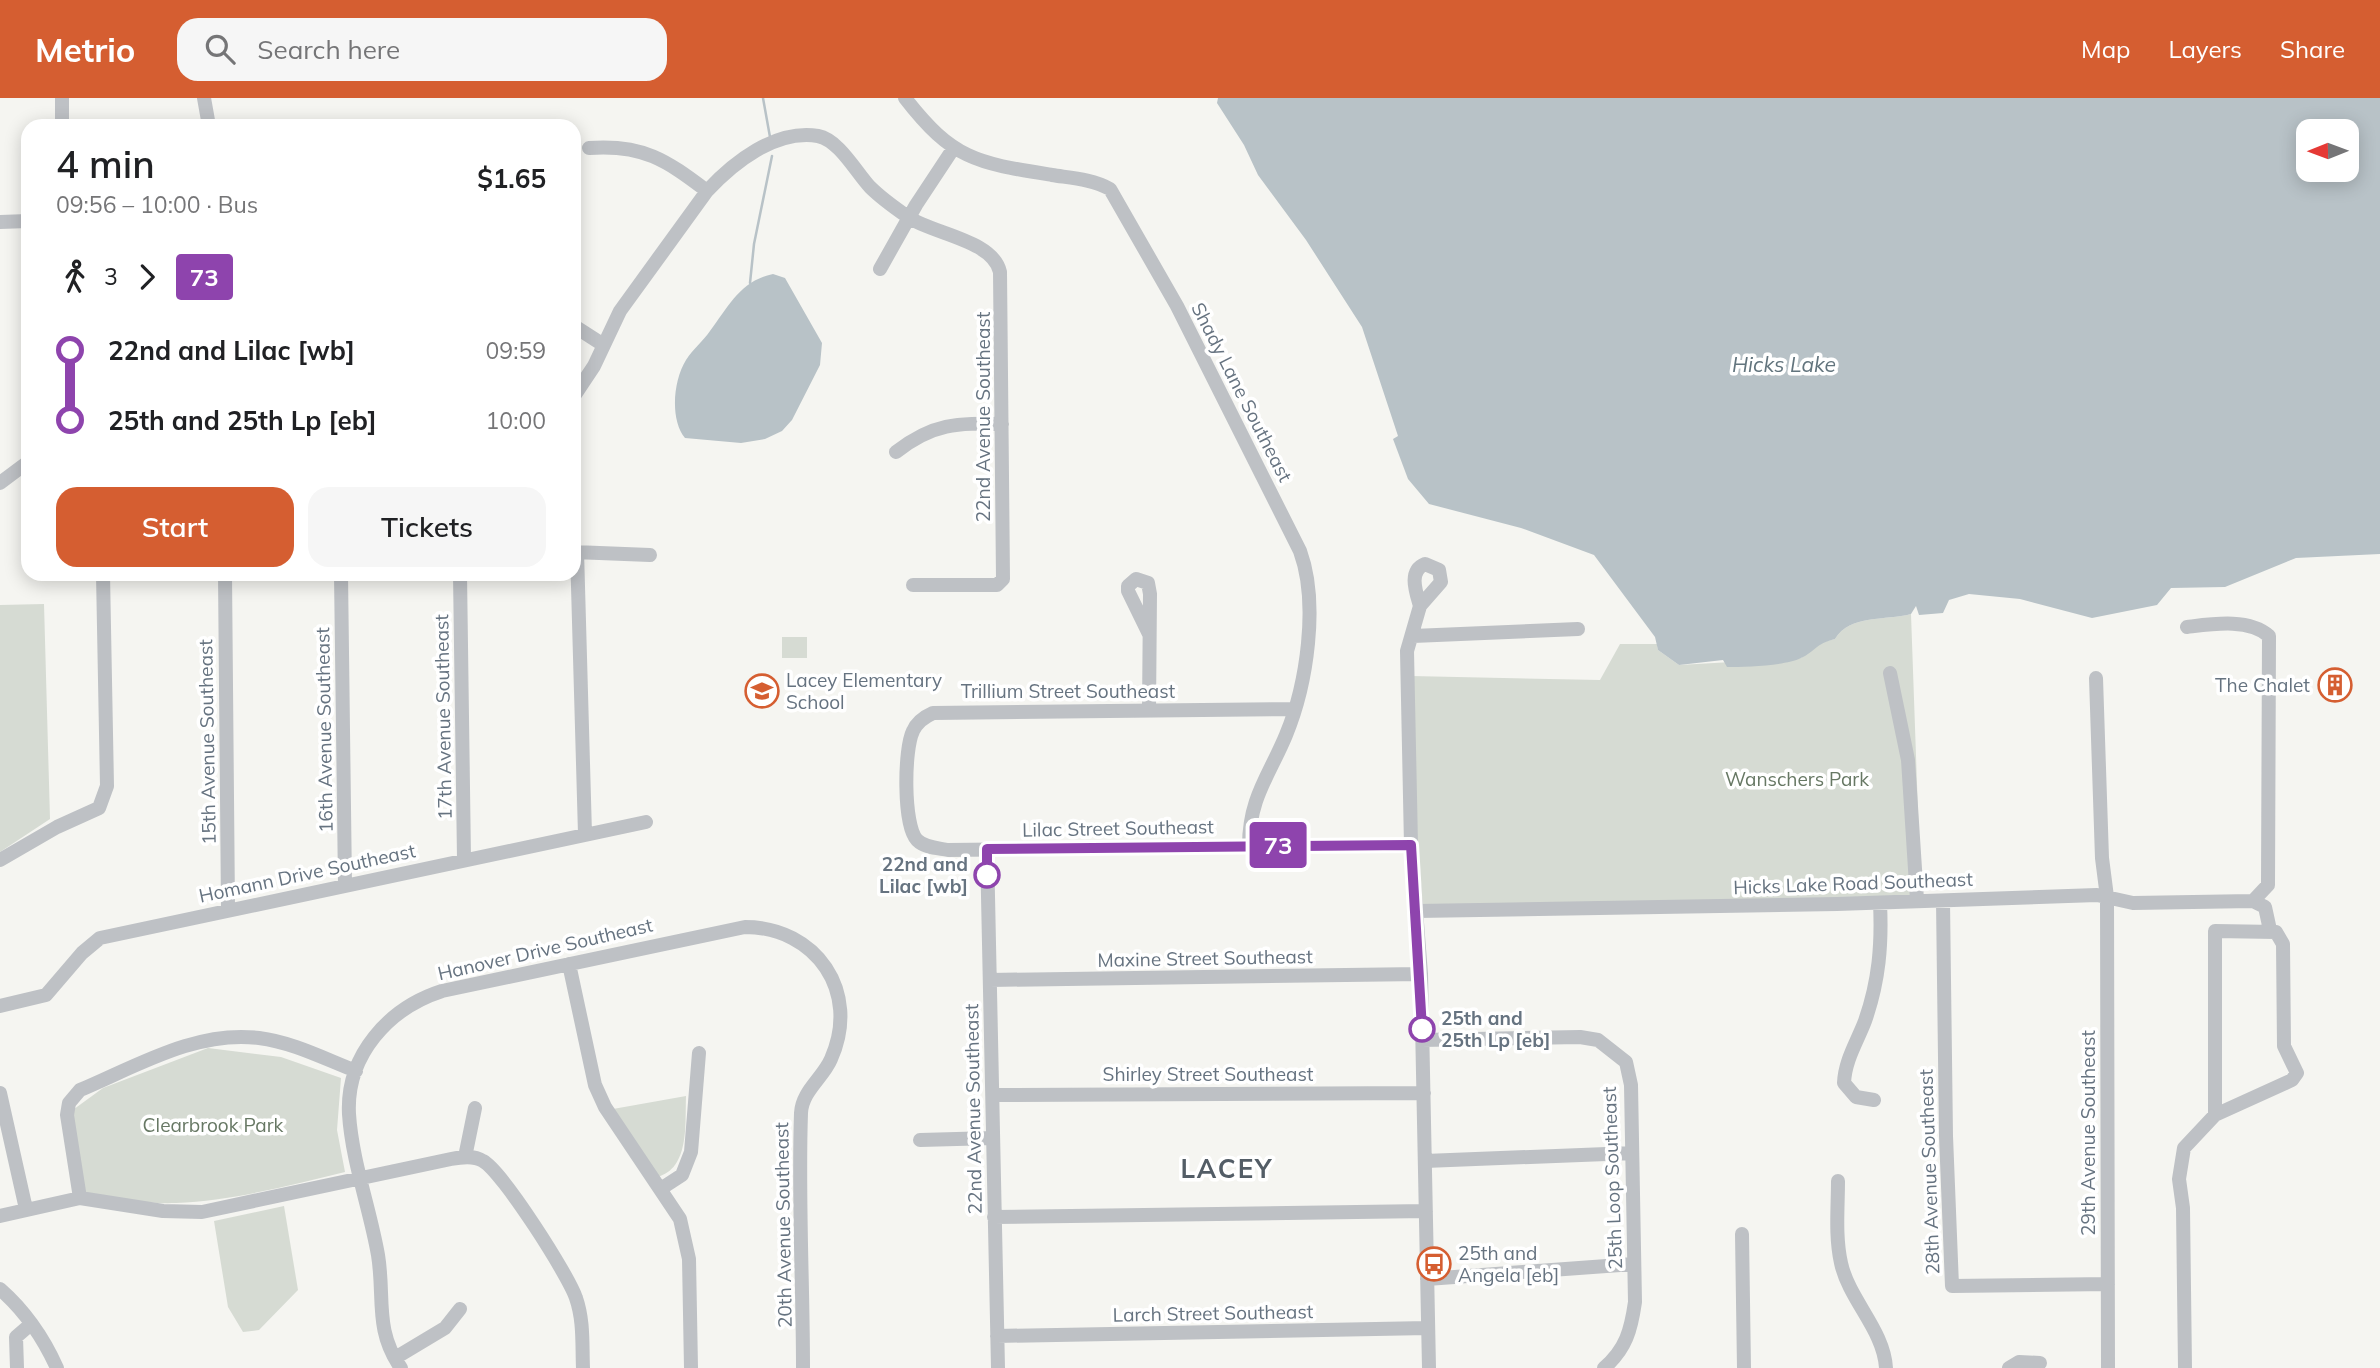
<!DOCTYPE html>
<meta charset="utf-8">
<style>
body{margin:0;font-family:Mulish,sans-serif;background:#f6f6f6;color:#202124;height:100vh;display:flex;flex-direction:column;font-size:26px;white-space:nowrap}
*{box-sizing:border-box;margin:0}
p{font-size:23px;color:#757577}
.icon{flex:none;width:38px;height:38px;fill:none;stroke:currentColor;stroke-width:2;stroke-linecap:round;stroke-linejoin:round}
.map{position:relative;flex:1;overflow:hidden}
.drawer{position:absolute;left:21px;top:21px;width:560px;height:462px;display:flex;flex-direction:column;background:#fff;border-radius:21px;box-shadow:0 4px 18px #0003}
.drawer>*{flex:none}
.badge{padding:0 14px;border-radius:5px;font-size:24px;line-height:46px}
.needle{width:46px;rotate:269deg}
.fabs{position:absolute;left:2296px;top:21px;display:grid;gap:14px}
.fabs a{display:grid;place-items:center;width:63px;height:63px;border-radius:14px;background:#fff;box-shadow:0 4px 18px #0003;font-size:35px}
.map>.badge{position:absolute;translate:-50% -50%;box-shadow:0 0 0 4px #fff}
.legs{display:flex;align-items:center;gap:10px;height:77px;padding:0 35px;font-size:23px}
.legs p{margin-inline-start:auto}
.head{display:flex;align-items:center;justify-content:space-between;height:119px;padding:0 35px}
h1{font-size:38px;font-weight:600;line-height:52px}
.button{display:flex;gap:14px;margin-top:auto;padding:14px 35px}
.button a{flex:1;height:80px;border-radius:21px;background:#d55e31;color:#fff;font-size:28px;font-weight:600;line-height:80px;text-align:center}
.button a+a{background:#f6f6f6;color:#202124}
ul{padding:0 35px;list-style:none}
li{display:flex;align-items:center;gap:24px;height:70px;font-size:26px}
li i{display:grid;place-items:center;width:10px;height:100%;margin:0 9px;background:currentColor}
li i::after{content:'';width:18px;height:18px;margin:-9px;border:5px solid;border-radius:50%;background:#fff}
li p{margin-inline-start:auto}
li:first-child i{background:linear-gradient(#0000 50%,currentColor 0)}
li:last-child i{background:linear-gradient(currentColor 50%,#0000 0)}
header{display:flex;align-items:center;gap:42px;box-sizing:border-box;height:98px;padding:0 35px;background:#d55e31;color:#fff}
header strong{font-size:33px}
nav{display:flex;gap:38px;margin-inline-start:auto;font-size:24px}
.search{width:490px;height:63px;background:#f6f6f6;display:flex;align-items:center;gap:18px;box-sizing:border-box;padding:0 24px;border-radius:21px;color:#757577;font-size:26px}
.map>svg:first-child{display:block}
.green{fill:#d6dbd3}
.water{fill:#b8c2c7;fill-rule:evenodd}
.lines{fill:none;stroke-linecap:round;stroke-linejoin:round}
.stream{stroke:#b8c2c7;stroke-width:2.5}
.minor{stroke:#bec1c5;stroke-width:14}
.line-1-casing{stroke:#fff;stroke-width:16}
.line-1{stroke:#8e44ad;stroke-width:10}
.stop-1-dot{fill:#fff;stroke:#8e44ad;stroke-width:3.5}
.labels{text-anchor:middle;stroke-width:7;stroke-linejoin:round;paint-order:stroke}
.street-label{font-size:19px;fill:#667380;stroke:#fff}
.poi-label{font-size:19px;fill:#667380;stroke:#fff;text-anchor:start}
.park-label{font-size:19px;fill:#677864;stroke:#fff}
.stop-label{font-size:19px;font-weight:bold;fill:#667380;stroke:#fff;text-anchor:end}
.water-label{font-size:21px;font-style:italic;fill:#62747d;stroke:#fff}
.district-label{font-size:26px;font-weight:bold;letter-spacing:2px;fill:#535d66;stroke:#fff}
</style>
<header>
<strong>Metrio</strong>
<div class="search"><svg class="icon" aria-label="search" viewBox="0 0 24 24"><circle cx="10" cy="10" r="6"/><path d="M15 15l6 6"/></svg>Search here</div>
<nav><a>Map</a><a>Layers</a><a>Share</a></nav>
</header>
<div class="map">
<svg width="2380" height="1270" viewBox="0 0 2380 1270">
<rect width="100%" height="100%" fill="#f5f5f1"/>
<path class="green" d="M44,506l6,215 -50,33v-247z
M1911,516l10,283 -503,8 -7,-229 189,4 20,-36h37l1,6 21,15 122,-7 18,-15 16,-4c15,-25 51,-18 76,-25z
M782,539h25v21h-25z
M208,950l73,9 60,21 -4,52 8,42c-55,13 -112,29 -169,31 -31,1 -61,-4 -91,-9l-15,-82 33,-24z
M686,998c-1,27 4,73 -29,81l-44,-68z
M284,1108l14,84 -39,40 -16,2 -15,-25 -14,-86z"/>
<path class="water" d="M1218,0h1162v456l-84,4 -71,29 -54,1 -14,17 -65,13 -72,-19 -51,-5 -20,6 -6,13 -24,2 -3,-9 -5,8c-25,7 -61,0 -76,25 -20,5 -19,12 -34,19 -16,8 -56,9 -74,9l-4,-7 -44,5 -21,-15 -3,-13 -61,-82 -73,-27 -92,-24 -21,-25 -15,-40 5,-3 -36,-109 -56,-87 -48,-65 -14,-30 -27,-42zM2347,33v39h-39v-39z
M773,176l12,4 37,65 -2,22 -28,55 -10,11 -17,8 -24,4 -56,-5c-15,-18 -12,-57 1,-78 7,-11 17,-19 24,-29 19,-25 30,-50 63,-57z"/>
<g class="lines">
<path class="stream" d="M763,0l7,39
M750,185l4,-39 18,-88"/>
<path class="minor" d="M62,0v28
M204,0l5,28
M905,0c48,62 72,65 147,77 19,3 40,4 58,14l67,117 123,245c19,52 7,133 -14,184 -17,41 -37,63 -37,111
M589,50c54,-4 77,12 118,43
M0,124l28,-1
M880,171l36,-64 37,-56
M574,228l28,18
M574,298l20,-30 26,-55 87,-120c26,-28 68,-62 111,-55 21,4 38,36 52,51 11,11 25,21 38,30 25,17 85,23 92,55l3,307 -6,6h-84
M896,354c37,-29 61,-29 106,-28
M0,385l28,-21
M577,453l8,283
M574,454l76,3
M225,476l3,335
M341,476l4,311
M460,476l4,285
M1420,508c-4,-14 -12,-35 5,-42l14,6 2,12 -21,24 -13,45 4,194 10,129 8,394
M2187,529c25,-3 62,-9 82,9l-1,249 -15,16
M1413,538l165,-7
M1890,575l18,87 9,140
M2096,580l6,180 5,39 1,471
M1295,611l-362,4c-9,4 -16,9 -20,18 -9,18 -10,94 4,109 8,8 21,8 31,10l463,-5
M1149,612l1,-116 -2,-11 -12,-4 -8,7v5l21,43
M987,751l11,519
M0,762l57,-33 42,-19 8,-22 -4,-212
M1943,803l3,235 6,150 156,-2
M1417,813l420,-7 260,-9 36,8 120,-2 12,6 5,23
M569,866l26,121 10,22 75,112 9,40 2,109
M990,882l431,-6
M0,908l46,-11 36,-42 18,-15 546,-116
M1422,942l158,-3 18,3 28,22 5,23 4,217c-4,28 -9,47 -31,66
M0,995l26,116
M993,997l431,-2
M1874,1002l-18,-3 -12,-14c1,-23 13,-41 21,-62 14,-40 17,-76 15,-118
M920,1042l73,-2
M465,1059l10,-49
M1425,1063l207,-8
M1838,1083c0,27 -3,55 3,82 8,37 43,67 45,105
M662,1090l20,-13 9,-23 8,-99
M80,1100l-13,-83 2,-12 11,-13c57,-24 116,-60 179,-52 33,4 66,21 97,33
M0,1118l80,-18 83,13 39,1 249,-53c10,-2 23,-4 32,2 19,10 86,115 93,137 8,23 6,47 7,70
M994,1119l432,-6
M1742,1136l2,134
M1427,1181l207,-15
M0,1191c24,21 44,50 57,79
M997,1238l431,-8
M395,1260l50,-30 15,-19
M17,1270l-1,-31 15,-13
M401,1270c-27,-38 -16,-71 -23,-113 -8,-46 -26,-94 -29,-141 -3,-59 40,-106 93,-123l303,-64c71,0 116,65 86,132 -8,19 -29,32 -30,54 -3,85 2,170 2,255
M2009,1270l10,-6 21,1
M2185,1270l-2,-160 -4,-29 5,-31 31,-33 77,-35 5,-7 -13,-27 -1,-102 -7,-12 -61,-1v184"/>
</g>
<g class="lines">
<defs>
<path id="line-1" d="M987,777v-26l424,-4 11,184"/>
</defs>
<use href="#line-1" class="line-1-casing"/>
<use href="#line-1" class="line-1"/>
</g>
<defs>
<symbol id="building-ring" viewBox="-11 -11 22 22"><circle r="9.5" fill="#fff" stroke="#d55e31" stroke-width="1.5"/><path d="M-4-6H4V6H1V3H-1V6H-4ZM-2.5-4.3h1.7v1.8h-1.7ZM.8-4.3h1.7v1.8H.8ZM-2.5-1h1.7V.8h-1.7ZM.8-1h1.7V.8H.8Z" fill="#d55e31"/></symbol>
<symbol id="school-ring" viewBox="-11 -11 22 22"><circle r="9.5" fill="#fff" stroke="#d55e31" stroke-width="1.5"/><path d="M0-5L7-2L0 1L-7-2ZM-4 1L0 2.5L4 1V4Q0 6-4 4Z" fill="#d55e31"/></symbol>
<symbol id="bus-ring" viewBox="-11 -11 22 22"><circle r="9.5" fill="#fff" stroke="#d55e31" stroke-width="1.5"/><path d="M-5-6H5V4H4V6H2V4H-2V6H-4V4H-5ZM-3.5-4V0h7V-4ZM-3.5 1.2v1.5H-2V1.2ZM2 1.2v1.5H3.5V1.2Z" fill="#d55e31"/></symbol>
</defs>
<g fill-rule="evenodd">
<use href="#building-ring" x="2316" y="568" width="38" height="38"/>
<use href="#school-ring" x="743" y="574" width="38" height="38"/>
<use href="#bus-ring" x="1415" y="1147" width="38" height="38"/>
</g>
<g class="stop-1-dot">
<circle cx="987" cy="777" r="12"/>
<circle cx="1422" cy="931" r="12"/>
</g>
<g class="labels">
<g class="street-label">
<text transform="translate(1242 294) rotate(63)" y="7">Shady Lane Southeast</text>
<text transform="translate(983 319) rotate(-90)" y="7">22nd Avenue Southeast</text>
<text x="1068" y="600">Trillium Street Southeast</text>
<text transform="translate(443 619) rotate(-91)" y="7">17th Avenue Southeast</text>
<text transform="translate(324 632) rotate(-91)" y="7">16th Avenue Southeast</text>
<text transform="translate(207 644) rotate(-91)" y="7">15th Avenue Southeast</text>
<text transform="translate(1118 730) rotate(-1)" y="7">Lilac Street Southeast</text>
<text transform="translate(307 775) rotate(-12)" y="7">Homann Drive Southeast</text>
<text transform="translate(1853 785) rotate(-2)" y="7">Hicks Lake Road Southeast</text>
<text transform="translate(545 851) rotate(-13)" y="7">Hanover Drive Southeast</text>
<text transform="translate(1205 860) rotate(-1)" y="7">Maxine Street Southeast</text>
<text x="1208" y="983">Shirley Street Southeast</text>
<text transform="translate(973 1011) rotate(-91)" y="7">22nd Avenue Southeast</text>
<text transform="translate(2088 1035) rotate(-90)" y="7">29th Avenue Southeast</text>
<text transform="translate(1929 1074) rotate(-92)" y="7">28th Avenue Southeast</text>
<text transform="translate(1612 1080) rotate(-92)" y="7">25th Loop Southeast</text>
<text transform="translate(783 1127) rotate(-91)" y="7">20th Avenue Southeast</text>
<text transform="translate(1213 1215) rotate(-1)" y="7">Larch Street Southeast</text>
</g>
<g class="poi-label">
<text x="786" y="589">Lacey Elementary<tspan x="786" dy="22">School</tspan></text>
<text x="2310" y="594" text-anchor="end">The Chalet</text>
<text x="1458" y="1162">25th and<tspan x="1458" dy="22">Angela [eb]</tspan></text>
</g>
<g class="park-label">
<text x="1797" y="688">Wanschers Park</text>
<text x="213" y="1034">Clearbrook Park</text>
</g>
<g class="stop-label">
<text x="968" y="773">22nd and<tspan x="968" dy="22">Lilac [wb]</tspan></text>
<text x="1441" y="927" text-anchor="start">25th and<tspan x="1441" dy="22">25th Lp [eb]</tspan></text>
</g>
<g class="water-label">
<text x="1784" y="274">Hicks Lake</text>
</g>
<g class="district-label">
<text x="1227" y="1080">LACEY</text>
</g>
</g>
</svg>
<div class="fabs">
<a><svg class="needle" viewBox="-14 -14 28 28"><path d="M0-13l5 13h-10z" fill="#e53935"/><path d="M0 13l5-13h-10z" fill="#757577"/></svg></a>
</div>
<b class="badge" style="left:1278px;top:747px;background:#8e44ad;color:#fff">73</b>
<section class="drawer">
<div class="head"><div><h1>4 min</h1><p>09:56 – 10:00 · Bus</p></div><b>$1.65</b></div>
<div class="legs"><svg class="icon" aria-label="walk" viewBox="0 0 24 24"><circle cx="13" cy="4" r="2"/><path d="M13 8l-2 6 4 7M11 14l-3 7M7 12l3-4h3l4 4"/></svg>3<svg class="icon" aria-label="forward" viewBox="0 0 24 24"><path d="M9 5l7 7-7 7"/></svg><b class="badge" style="background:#8e44ad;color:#fff">73</b></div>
<ul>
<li><i style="color:#8e44ad"></i><b>22nd and Lilac [wb]</b><p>09:59</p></li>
<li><i style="color:#8e44ad"></i><b>25th and 25th Lp [eb]</b><p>10:00</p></li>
</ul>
<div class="button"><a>Start</a><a>Tickets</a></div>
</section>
</div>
